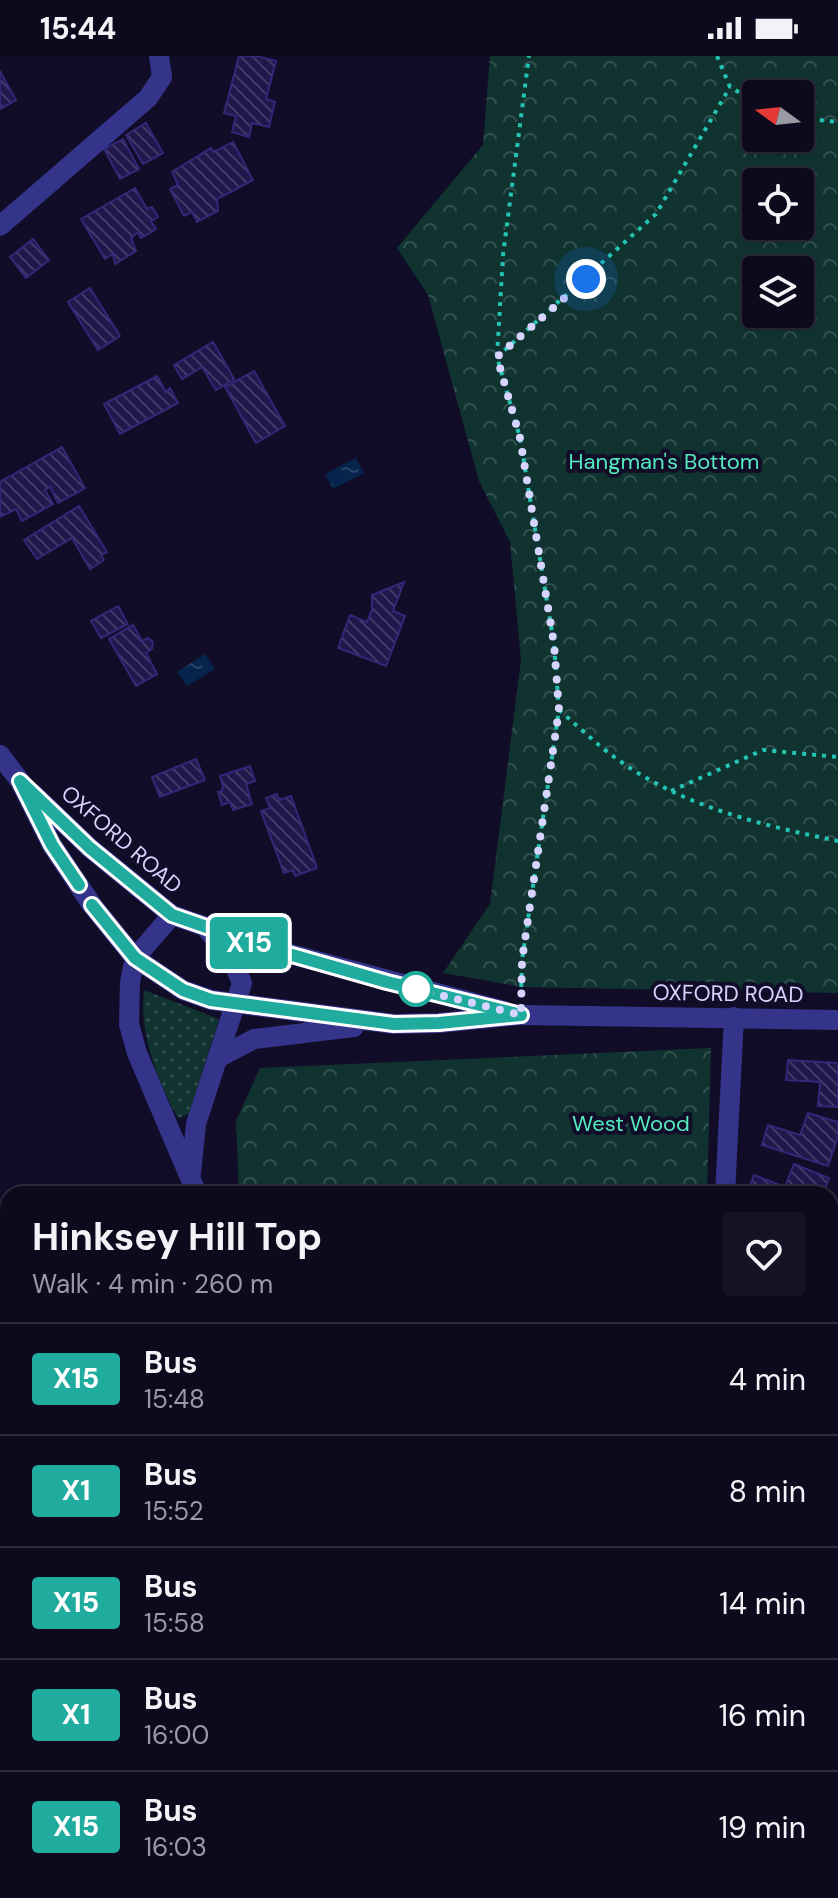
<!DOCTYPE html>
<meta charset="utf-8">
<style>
body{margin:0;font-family:"DM Sans",sans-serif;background:#161327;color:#f1f3f6;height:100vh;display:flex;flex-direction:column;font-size:30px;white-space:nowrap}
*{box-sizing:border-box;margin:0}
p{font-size:26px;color:#9a9aa4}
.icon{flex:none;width:44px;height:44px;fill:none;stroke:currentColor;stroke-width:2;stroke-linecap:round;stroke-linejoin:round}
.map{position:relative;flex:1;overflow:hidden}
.side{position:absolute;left:0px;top:1130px;width:838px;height:712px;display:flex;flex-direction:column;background:#0d0a1e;border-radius:24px 24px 0 0;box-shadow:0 2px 6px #0004,0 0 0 2px #2d2b3c}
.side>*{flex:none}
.badge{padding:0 16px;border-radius:6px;font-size:28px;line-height:52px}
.needle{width:52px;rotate:285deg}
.tools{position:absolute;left:742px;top:24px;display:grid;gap:16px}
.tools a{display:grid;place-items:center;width:72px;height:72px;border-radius:8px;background:#0d0a1e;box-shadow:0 2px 6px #0004,0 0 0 2px #2d2b3c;font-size:40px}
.you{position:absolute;width:40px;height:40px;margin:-20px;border:6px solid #fff;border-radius:50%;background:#1a73e8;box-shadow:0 0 0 12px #1a73e833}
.map>.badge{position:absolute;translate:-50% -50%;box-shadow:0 0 0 4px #fff}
.round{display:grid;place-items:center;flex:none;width:84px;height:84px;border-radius:8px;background:#161327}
.overview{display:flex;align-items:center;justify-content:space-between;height:136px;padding:0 32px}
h1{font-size:38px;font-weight:700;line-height:60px}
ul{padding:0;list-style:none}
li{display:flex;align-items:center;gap:24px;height:112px;padding:0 32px;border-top:2px solid #2d2b3c}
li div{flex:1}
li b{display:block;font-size:30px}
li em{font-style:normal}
li .badge{min-width:88px;font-weight:700;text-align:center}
.status{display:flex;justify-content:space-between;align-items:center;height:56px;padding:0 40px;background:#0d0a1e;direction:ltr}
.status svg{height:22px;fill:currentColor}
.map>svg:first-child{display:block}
.grass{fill:url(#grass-dots)}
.forest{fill:url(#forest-crowns);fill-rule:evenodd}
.water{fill:url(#water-ripples)}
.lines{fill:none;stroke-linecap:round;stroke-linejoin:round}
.stream{stroke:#07244d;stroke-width:7}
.building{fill:url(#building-back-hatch);stroke:#342779;stroke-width:2}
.path{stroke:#24c4b3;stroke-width:4;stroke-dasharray:4 6;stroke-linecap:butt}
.minor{stroke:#34348b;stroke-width:20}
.line-casing{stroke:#fff;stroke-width:18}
.line{stroke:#1fac9e;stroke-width:12}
.walk{stroke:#d7d4ff;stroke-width:8;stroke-dasharray:0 14.4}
.stop-dot{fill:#fff;stroke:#1fac9e;stroke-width:4}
.labels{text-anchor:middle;stroke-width:8;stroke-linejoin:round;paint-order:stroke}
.park-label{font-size:22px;fill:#55ebbf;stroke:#110d28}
.street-label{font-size:22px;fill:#d7d4ff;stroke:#110d28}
</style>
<div class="status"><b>15:44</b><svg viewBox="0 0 49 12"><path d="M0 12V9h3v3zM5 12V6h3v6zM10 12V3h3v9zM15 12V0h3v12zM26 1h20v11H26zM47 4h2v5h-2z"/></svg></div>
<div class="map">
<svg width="838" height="1842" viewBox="0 0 838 1842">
<defs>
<pattern id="grass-dots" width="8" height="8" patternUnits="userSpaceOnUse" patternTransform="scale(2)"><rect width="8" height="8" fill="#103330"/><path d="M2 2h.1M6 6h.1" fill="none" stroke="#32504f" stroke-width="1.8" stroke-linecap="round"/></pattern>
<pattern id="forest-crowns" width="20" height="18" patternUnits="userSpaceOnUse" patternTransform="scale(2)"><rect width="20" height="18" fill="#103330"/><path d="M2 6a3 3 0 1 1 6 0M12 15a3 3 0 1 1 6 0" fill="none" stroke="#32504f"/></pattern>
<pattern id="water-ripples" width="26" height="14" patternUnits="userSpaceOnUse" patternTransform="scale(2)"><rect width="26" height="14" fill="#07244d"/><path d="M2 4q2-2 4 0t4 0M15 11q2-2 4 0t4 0" fill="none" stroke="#2a4368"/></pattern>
<pattern id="building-back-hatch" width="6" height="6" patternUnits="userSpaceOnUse" patternTransform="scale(2)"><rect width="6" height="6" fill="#20174b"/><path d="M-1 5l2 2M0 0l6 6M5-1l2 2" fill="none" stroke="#403866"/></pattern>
</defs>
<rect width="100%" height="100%" fill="#110d28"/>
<path class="grass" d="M144,934l75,29 -30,95 -11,4c-21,-37 -39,-85 -34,-128z"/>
<path class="forest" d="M490,0h348v937l-316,-6 -79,-14 47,-69 31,-244 -11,-118 -31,-61 -51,-186 -31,-47 86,-103zM800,38v44h-44v-44zM800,126v44h-44v-44zM756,214h44v44h-44z
M711,992l-4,146h-468l-3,-73 24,-53z
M830,1337h8v505h-344l-3,-8h339z
M8,1546v288h46l-9,8h-45v-294z"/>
<path class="water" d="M356,402l8,15 -31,16 -8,-15z
M205,598l10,15 -28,17 -10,-14z"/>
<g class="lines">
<path class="stream" d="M830,1457l8,-7
M830,1775l8,12"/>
</g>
<path class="building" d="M239,0h17l20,5 -10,38 9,3 -6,25 -17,-4 -3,14 -17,-5 4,-16 -12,-3z
M0,15l16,29 -16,9z
M146,67l17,30 -20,11 -17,-29z
M123,83l16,30 -19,10 -16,-30z
M233,86l20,38 -36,19 1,12 -21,11 -5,-10 -8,4 -14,-27 8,-4 -6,-13 39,-24 2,4z
M135,132l12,21 5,-2 6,10 -7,4 5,8 -15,9 -3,-6 -7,6 5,13 -21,13 -2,-10 -8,5 -24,-40z
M33,183l16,21 -23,18 -16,-21z
M90,232l30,48 -22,14 -30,-48z
M213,286l21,37 -18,11 -14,-23 -20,12 -8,-14z
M254,315l31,55 -29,17 -31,-56z
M157,320l9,16 4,-4 8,15 -58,31 -16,-30z
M62,391l23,41 -27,15 -8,-16 -5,3 8,14 -31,17 -6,-12 -16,8v-35z
M79,450l28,46 -6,3 3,5 -14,9 -18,-31 -35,21 -13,-19z
M404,526l-11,29 12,5 -19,50 -48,-18 12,-33 17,7 5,-12v-15z
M118,550l10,18 -27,14 -10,-17z
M133,569l9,16 6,-3 5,4 -1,7 -6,4 11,21 -21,12 -27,-47z
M196,703l9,21 -45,17 -8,-20z
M250,710l5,15 -9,3 6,20 -19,6 -3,-8 -8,3 -4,-13 4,-1 1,-5 -3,-10z
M277,738l2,6 12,-4 26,72 -22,8 -2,-6 -9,3 -23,-62 9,-3 -4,-10z
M788,1004l50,3v44l-20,-1 2,-24 -34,-2z
M808,1057l30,9v14l-10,30 -66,-21 6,-20 32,10z
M794,1108l35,14 -6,16h-76l7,-19 31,12z
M3,1173l5,14v29l-3,-14 -5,1v-29z
M285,1834h22l-3,8h-22z"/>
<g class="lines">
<path class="path" d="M717,0l13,31 26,15
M800,62l38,4
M497,301l159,-143 74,-127
M559,654c20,17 39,36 61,51 62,45 144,65 218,80
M671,735l92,-41 75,7
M521,941l1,-37 37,-250 -5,-66 -34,-206 -23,-81 6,-102 26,-199"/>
<path class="minor" d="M0,170l148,-128 14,-21 -3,-21
M0,699l20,26 32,64 40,60 43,53 48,32 28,10 183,24 45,-1 82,-8 317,5
M32,737l58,55 82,67 92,32 240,64
M172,859l-37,43 -5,24 -1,42 8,29 60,141
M218,1002l36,-19 100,-12
M191,1117l5,-49 46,-141 -10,-23 -25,-31
M725,1138l9,-177
M0,1639l8,-2
M445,1834l3,8"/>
</g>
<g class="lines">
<defs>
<path id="line" d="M79,829l-27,-40 -32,-64 70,67 82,67 92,32 123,35 134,33 -82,8 -45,1 -183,-24 -28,-10 -48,-32 -43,-53"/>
</defs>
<use href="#line" class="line-casing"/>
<use href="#line" class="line"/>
<path class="walk" d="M416,933l105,26 1,-55 37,-250 -5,-66 -34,-206 -23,-81 89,-78"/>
</g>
<circle class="stop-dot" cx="416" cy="933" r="16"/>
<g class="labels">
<g class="park-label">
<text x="664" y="413">Hangman's Bottom</text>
<text x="631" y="1075">West Wood</text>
</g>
<g class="street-label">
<text transform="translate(122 783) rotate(41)" y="8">OXFORD ROAD</text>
<text transform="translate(728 937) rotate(1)" y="8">OXFORD ROAD</text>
</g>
</g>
</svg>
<div class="tools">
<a><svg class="needle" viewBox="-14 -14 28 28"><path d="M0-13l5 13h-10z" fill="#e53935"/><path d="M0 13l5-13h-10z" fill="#9a9aa4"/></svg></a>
<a><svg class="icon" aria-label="locate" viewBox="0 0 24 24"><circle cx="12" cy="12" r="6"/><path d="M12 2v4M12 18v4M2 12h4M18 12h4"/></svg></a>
<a><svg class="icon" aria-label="layers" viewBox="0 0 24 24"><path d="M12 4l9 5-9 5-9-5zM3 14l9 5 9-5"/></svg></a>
</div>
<div class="you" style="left:586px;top:223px"></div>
<b class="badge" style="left:249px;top:887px;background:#1fac9e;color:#fff">X15</b>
<section class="side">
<div class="overview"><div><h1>Hinksey Hill Top</h1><p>Walk · 4 min · 260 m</p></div><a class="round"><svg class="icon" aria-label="heart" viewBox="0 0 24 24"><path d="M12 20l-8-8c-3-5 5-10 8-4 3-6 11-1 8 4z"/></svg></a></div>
<ul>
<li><span class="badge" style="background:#1fac9e;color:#fff">X15</span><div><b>Bus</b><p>15:48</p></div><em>4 min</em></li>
<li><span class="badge" style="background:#1fac9e;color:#fff">X1</span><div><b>Bus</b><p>15:52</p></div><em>8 min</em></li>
<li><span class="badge" style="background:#1fac9e;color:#fff">X15</span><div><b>Bus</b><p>15:58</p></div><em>14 min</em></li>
<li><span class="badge" style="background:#1fac9e;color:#fff">X1</span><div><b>Bus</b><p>16:00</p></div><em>16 min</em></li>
<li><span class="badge" style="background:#1fac9e;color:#fff">X15</span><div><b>Bus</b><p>16:03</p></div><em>19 min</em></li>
</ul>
</section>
</div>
